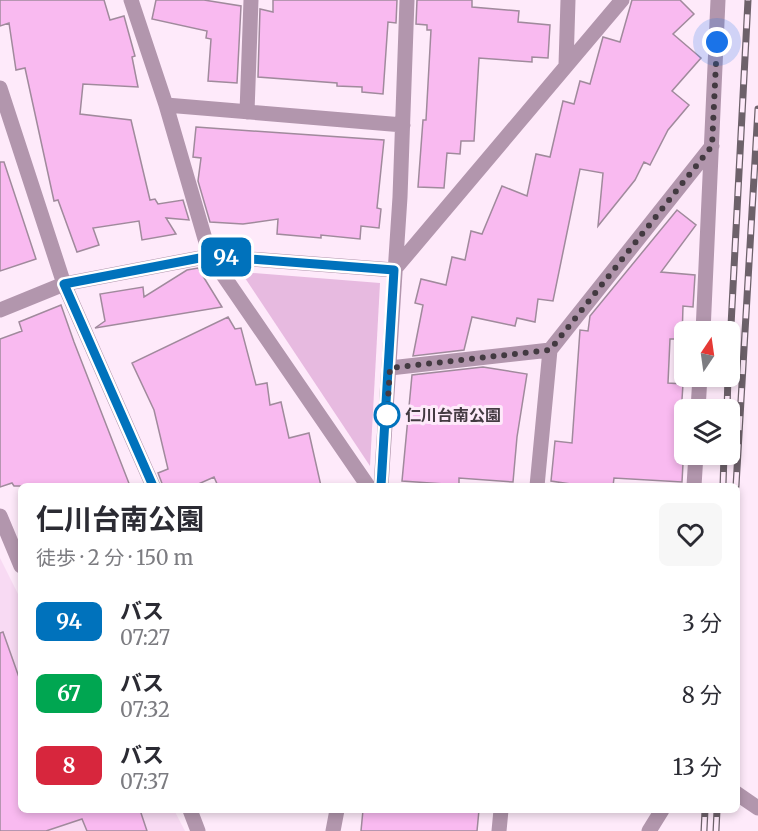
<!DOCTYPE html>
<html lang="ja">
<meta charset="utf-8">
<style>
body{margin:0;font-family:Merriweather,"Noto Sans JP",serif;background:#f7f7f7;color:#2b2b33;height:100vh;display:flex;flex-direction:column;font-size:22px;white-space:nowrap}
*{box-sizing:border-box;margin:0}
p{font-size:20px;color:#7c7c81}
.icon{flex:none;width:33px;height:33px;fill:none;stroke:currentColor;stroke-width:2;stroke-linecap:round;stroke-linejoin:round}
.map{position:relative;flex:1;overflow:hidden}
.details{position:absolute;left:18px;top:483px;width:722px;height:330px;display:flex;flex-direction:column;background:#fff;border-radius:9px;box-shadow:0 3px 9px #0003}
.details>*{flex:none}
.badge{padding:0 12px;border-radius:9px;font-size:21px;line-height:39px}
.needle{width:39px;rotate:13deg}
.fabs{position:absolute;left:674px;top:321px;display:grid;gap:12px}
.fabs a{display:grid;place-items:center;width:66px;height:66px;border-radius:9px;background:#fff;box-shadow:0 3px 9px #0003;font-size:30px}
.you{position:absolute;width:30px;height:30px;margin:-15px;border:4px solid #fff;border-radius:50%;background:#1a73e8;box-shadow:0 0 0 9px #1a73e833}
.map>.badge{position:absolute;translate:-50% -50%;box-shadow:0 0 0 3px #fff}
.round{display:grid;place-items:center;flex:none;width:63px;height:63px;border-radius:9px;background:#f7f7f7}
.summary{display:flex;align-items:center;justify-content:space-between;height:102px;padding:0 18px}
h1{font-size:28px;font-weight:700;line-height:45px}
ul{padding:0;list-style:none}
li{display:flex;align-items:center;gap:18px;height:72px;padding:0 18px}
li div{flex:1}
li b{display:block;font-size:22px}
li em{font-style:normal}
li .badge{min-width:66px;font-weight:700;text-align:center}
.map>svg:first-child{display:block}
.built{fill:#f8daf3}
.green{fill:#e7bae0}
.building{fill:#f9baf0;stroke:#a08a9c;stroke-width:1.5}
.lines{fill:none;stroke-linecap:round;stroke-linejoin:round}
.minor{stroke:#b296ad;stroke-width:15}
.rail-casing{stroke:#6d616a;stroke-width:7}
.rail{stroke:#feeafa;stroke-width:4.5;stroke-dasharray:14;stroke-linecap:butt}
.line-casing{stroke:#fff;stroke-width:14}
.line{stroke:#0072bc;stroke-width:9}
.walk{stroke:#433a41;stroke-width:6;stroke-dasharray:0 10.8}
.stop-dot{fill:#fff;stroke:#0072bc;stroke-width:3}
.labels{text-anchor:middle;stroke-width:6;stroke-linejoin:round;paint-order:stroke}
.stop-label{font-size:16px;font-weight:bold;fill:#433a41;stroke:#feeafa;text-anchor:start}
</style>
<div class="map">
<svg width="758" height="831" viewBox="0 0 758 831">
<rect width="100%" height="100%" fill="#feeafa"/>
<path class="built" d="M0,558l21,42v210h153l11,21h-185z"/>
<path class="green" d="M241,272l139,11 -10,183z"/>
<path class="building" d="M0,0h104l6,20 14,-4 11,40 -3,1 6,30 -55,-3 -3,30 51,6 19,80 5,-1 3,5 25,-4 6,20 -23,-2 10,16 -34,6 -3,-19 -46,7 6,17 -22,7 -19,-52 -4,1 -29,-133 -9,2 -7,-47 -9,3z
M156,0h48l37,6 -4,77 -29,-2 3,-42 -5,-1 1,-7 -55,-12z
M273,0h124l-1,23 -8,-1 -5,72 -21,-2v-5l-25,-1v-3l-79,-6 2,-68 13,3z
M417,0h55v7l47,4 -1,11 32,3 -2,33 -16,-1v5l-53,-4 -5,83h-13l-1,13 -13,-1 -3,35 -26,-1 5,-67h3l5,-90h-4v-5l-11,-1z
M632,0h48l14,14 -21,20 28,24 -29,33 17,14 -21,25 -18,35 -6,-3 -9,18 -37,46 5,-53 -23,-4 -27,132 -15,-2 -3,23 -18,-4 -2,8 -43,-9 -8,33 -51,6 10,-51 -8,-2 6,-24 25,6 6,-28 13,3 6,-29 11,3 20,-48 25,10 9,-42 14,3 13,-56 11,3 6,-23 10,3 13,-47 17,5z
M196,127l188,13 -7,68 4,1 -2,19 -18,-2 -1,13 -39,-4v3l-44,-4 1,-15 -35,5 -33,-2 -12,-41 3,-23 -8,-1z
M0,162h4l32,97 -36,12z
M677,210l19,15 -35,47 34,3 -2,32 -10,-1 -1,33h-12l-2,44 15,1 -4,61h5l-2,37 -68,-4 -1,8h-29l-33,-5 4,-40 17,2 8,-113 8,1 2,-15z
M198,268l24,39 -127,21 10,-7 -5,-27 43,-7 1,10 43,-27z
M61,305l13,37 56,144h-116l-2,-3 -12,4v-148l22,-8 -3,-9z
M228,317l7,12 6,-1 15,57 11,-2 3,22 11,-3 8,36 20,-5 12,53h-103l-4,-9 -20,9h-31l-5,-13 10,-4 -14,-59 -22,-47z
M483,367l44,7 -10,63 -4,45 -54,-4v7l-57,-4 10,-106z
M3,632l18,51v127h119l7,21h-60l-5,-12 -36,12h-46v-198z
M363,810h116l-2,21h-116z"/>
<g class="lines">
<path class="minor" d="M131,0l35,105 44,151 158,230
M566,65l2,-65
M0,88l64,196 89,202
M166,105l237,20
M247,112l4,-112
M394,270l228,-270
M0,310l64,-26 146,-28 184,14
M703,332l15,-332
M390,368l160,-18
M698,410l2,-34
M381,486l19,-289 7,-197
M537,486l13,-136 162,-204
M694,486l2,-32
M0,516l21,50
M736,793l22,15
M190,810l8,21
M333,831l4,-21
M499,831l2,-21
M649,831l13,-21"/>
<defs>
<path id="rail" d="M729,364l19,-364
M727,410l1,-34
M723,486l1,-32
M736,486l22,-377
M704,831l1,-21
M716,831l1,-21"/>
</defs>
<use href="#rail" class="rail-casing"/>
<use href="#rail" class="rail"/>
</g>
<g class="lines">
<defs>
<path id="line" d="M153,486l-89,-202 146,-28 184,14 -13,216"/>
</defs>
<use href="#line" class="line-casing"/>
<use href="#line" class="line"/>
<path class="walk" d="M387,415l3,-47 160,-18 162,-204 5,-104"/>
</g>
<circle class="stop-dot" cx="387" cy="415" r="12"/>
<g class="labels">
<g class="stop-label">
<text x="405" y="421">仁川台南公園</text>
</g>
</g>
</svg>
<div class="fabs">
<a><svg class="needle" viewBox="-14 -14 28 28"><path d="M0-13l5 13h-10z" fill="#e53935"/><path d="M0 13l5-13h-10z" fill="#7c7c81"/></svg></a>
<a><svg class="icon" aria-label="layers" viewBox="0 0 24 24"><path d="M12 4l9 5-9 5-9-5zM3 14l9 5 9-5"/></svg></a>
</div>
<div class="you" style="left:717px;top:42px"></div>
<b class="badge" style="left:226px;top:257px;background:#0072bc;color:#fff">94</b>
<section class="details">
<div class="summary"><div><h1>仁川台南公園</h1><p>徒歩 · 2 分 · 150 m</p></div><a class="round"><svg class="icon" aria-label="heart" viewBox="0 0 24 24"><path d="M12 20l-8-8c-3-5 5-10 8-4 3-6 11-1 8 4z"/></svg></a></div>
<ul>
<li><span class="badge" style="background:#0072bc;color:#fff">94</span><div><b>バス</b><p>07:27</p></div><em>3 分</em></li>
<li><span class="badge" style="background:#00a651;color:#fff">67</span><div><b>バス</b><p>07:32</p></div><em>8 分</em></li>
<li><span class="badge" style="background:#d7263d;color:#fff">8</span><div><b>バス</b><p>07:37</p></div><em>13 分</em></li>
</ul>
</section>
</div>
